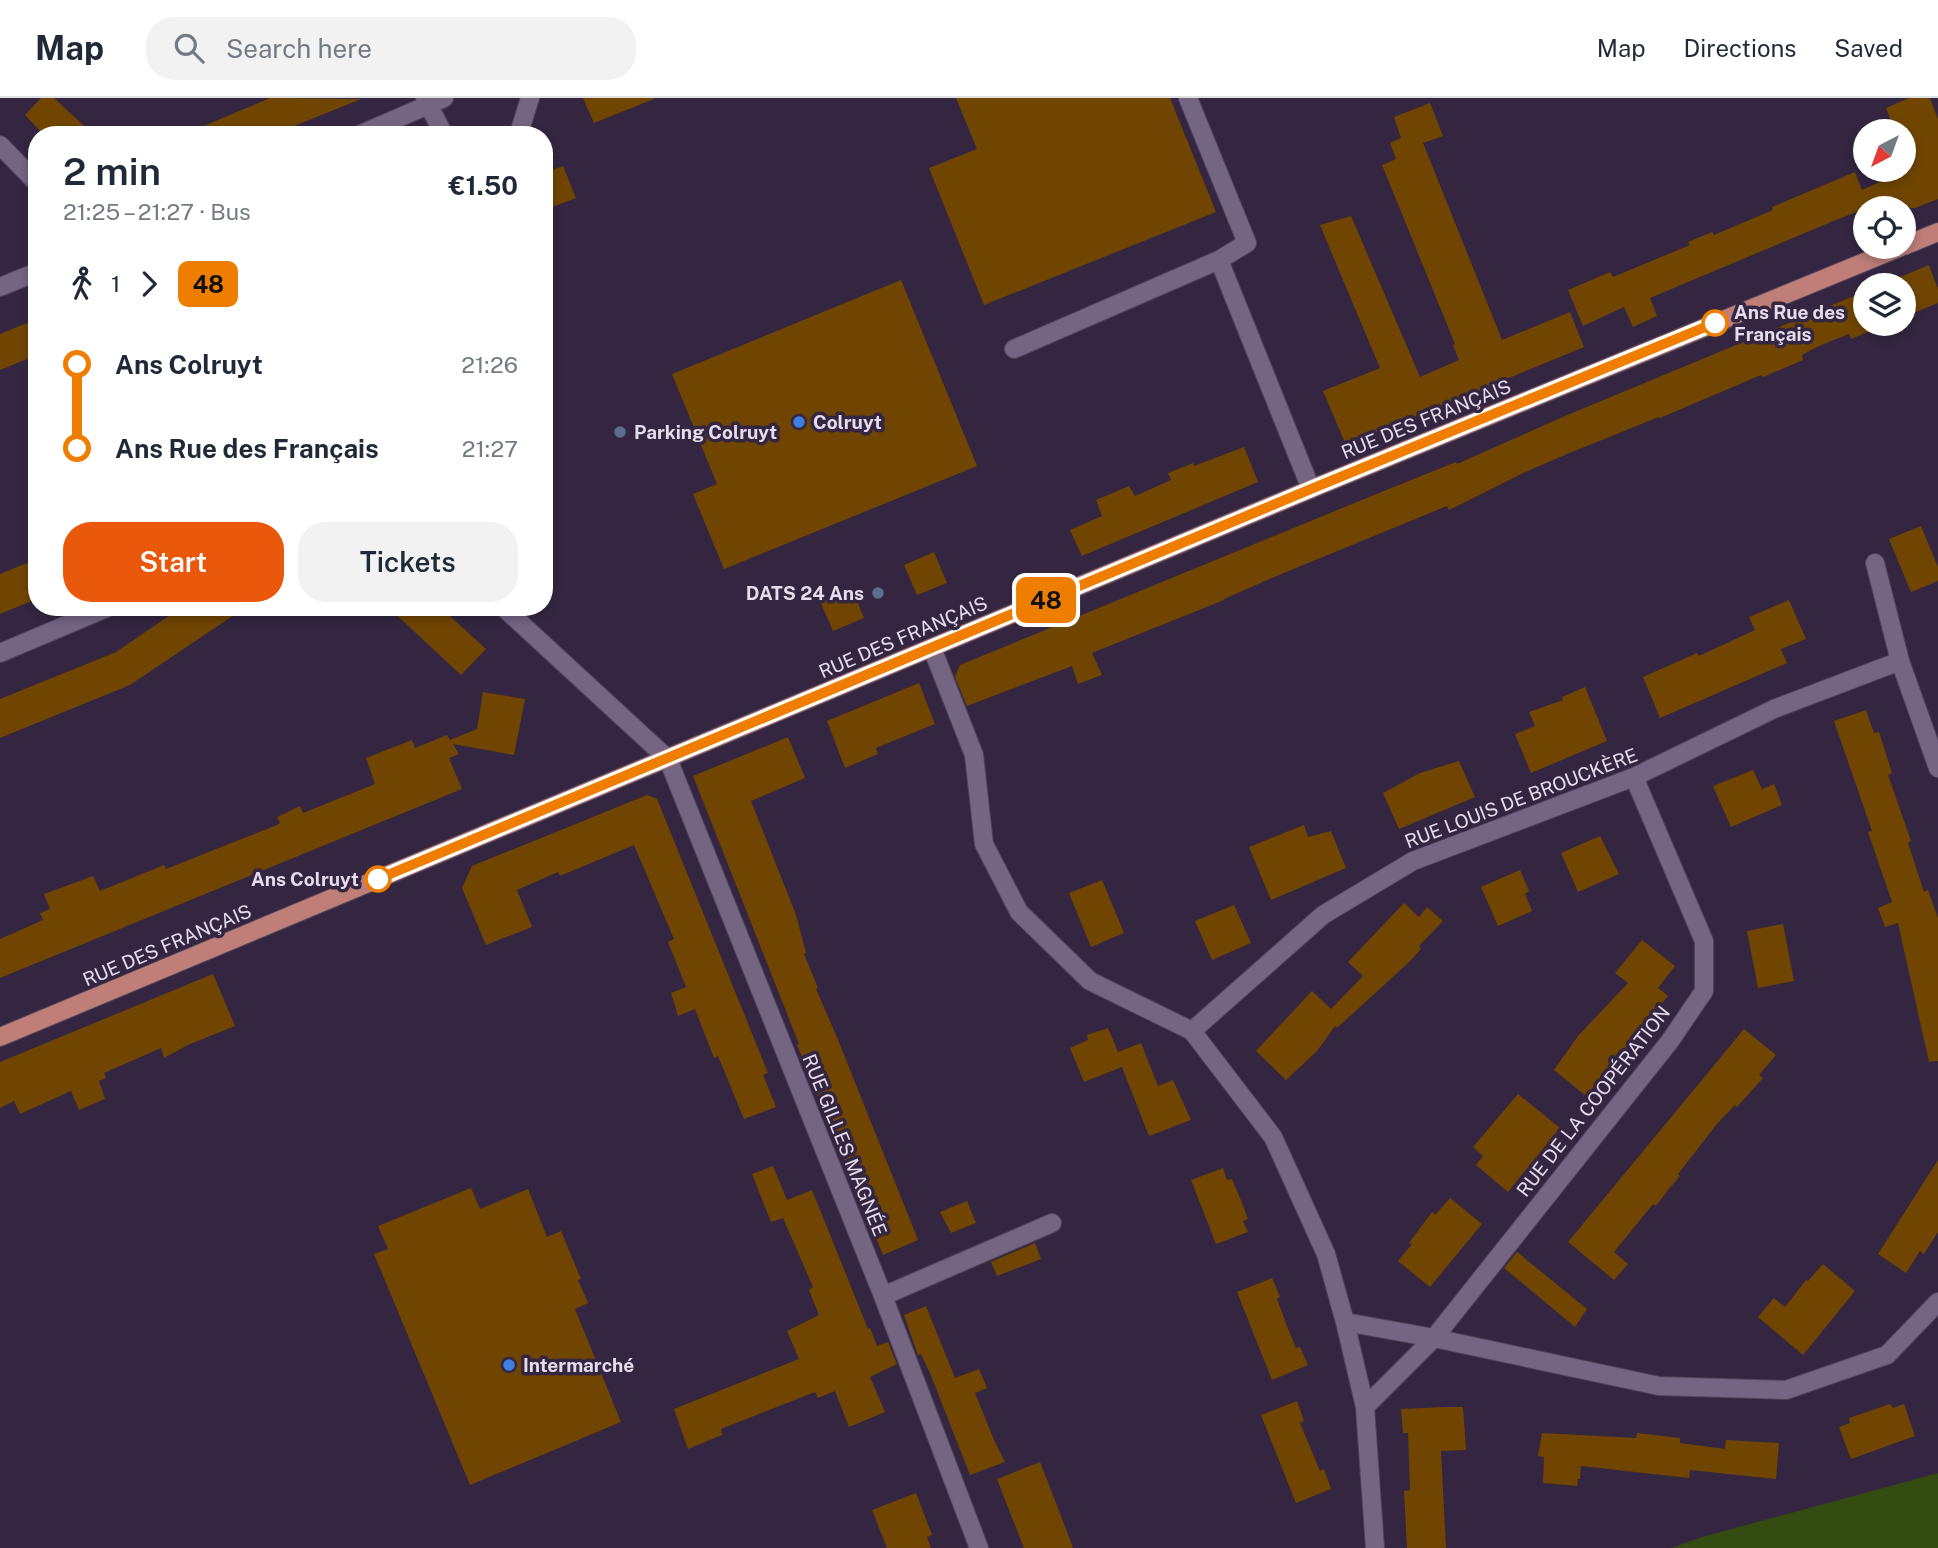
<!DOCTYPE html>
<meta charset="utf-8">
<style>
body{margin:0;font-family:"Public Sans",sans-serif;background:#f2f2f3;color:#1f2937;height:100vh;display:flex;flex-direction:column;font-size:26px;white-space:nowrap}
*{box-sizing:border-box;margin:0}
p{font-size:23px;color:#747a83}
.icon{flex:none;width:38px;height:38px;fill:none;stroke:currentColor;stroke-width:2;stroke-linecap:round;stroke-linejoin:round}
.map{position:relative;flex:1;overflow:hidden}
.drawer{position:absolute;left:28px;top:28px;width:525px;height:490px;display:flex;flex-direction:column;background:#fff;border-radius:28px;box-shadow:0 4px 10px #0003}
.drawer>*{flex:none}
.badge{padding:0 14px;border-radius:10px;font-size:24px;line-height:46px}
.needle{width:46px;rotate:221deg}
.fabs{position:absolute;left:1853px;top:21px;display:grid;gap:14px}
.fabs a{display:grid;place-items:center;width:63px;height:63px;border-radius:50%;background:#fff;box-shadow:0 4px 10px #0003;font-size:35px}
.map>.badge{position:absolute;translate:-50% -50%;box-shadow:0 0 0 4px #fff}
.legs{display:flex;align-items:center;gap:10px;height:77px;padding:0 35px;font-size:23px}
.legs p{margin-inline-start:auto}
.summary{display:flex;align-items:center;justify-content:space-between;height:119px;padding:0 35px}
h1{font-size:38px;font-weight:600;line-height:52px}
.primary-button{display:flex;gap:14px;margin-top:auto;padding:14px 35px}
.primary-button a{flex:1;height:80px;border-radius:28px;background:#ea580c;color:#fff;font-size:28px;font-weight:600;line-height:80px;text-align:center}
.primary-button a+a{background:#f2f2f3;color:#1f2937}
ul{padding:0 35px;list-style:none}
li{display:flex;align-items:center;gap:24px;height:84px;font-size:26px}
li i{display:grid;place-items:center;width:10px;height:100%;margin:0 9px;background:currentColor}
li i::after{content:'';width:18px;height:18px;margin:-9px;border:5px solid;border-radius:50%;background:#fff}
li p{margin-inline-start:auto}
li:first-child i{background:linear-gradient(#0000 50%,currentColor 0)}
li:last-child i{background:linear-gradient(currentColor 50%,#0000 0)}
header{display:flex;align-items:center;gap:42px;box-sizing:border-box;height:98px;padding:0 35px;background:#fff;border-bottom:2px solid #e0e1e3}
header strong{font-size:33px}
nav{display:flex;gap:38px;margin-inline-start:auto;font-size:24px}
.search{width:490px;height:63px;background:#f2f2f3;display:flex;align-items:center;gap:18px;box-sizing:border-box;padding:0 24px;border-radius:28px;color:#747a83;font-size:26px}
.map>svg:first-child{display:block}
.green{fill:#344b12}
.building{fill:#704502}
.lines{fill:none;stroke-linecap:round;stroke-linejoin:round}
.minor-casing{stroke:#50445a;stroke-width:20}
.major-casing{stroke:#50445a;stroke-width:20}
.minor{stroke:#746583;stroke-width:18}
.major{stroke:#bf7e78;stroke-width:18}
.line-1-casing{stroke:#fff;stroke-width:16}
.line-1{stroke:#ef7d00;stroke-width:10}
.stop-1-dot{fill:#fff;stroke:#ef7d00;stroke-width:3.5}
.shop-dot{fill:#3f7fe0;stroke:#342641;stroke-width:2.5}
.service-dot{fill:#5c6f8a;stroke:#342641;stroke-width:2.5}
.labels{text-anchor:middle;stroke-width:7;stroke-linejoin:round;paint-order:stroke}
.stop-label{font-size:19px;font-weight:bold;fill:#e5dced;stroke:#342641;text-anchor:start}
.street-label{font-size:19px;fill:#e5dced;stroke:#342641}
.poi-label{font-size:19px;font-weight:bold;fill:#e5dced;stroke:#342641;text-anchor:start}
</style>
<header>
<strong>Map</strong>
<div class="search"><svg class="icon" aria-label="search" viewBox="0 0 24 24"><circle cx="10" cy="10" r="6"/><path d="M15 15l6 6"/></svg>Search here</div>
<nav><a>Map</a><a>Directions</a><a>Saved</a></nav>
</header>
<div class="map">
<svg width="1938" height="1450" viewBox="0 0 1938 1450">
<rect width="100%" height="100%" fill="#342641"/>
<path class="green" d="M1938,1375v75h-267l31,-11z"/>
<path class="building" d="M41,0h13l40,37h-50l-19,-20z
M270,0l91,1 -89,36h-90z
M583,0h71v1l-60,24z
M956,0h214l46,114 -232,93 -55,-137 48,-19z
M1909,0h21l8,21v80l-23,9h-49l-35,14 -181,76 7,18 -24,11 -9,-20 -41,19 -15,-36 42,-18 3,5 77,-32 -2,-3 24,-10 2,3 59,-25 -1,-3 83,-35 7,18 48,-22 -6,-16v-21h-9l-9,-23z
M1430,5l13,33 -20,7 79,197 68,-28 14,35 -238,98 -23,-54 57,-23 -60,-143 31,-9 69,161 39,-17 -6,-15 2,-1 -73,-179 14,-6 -6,-16 11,-5 -7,-21z
M563,68l13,32 -32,12v-37z
M1929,167l9,24v14l-34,14v-32h-23z
M901,182l76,186 -253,103 -31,-75 24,-10 -45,-110z
M1866,193v33h21l-36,15 -2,-5 -30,12 -17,9 1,5 -40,17 -2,-2 -101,43 -1,-1 -92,37 -46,20 -72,36 -2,-4 -168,69 -55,24v1l-132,53 10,22 -24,9 -6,-18 -105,40 -12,-29 5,-12 409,-168 87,-35 1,2 108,-48z
M37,221v36l-37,15v-36z
M1244,349l14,35 -176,74 -12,-26 32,-14 -6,-16 33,-14 6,10 36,-16 -3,-7 25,-10 1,3z
M1921,428l17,41v14l-27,11 -22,-53z
M934,454l13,31 -30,12 -13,-30z
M37,461v40l-37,15v-40z
M851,488l13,32 -31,13 -14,-32z
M1789,502l17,39 -25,10 6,14 -127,55 -17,-41 54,-24 2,3 56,-26 -6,-13z
M182,509h64l-116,78 -130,53v-39l116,-47z
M388,509h52l46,42 -25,26z
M919,585l16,41 -59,24 2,6 -33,14 -18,-47z
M1585,589l22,54 -76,32 -16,-39 20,-8 -6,-14 34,-12 -1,-3z
M483,594l42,7 -11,56 -61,-11 6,10 -10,4 13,31 -462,189v-39l43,-19 -3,-7 10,-4 -6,-15 49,-18 7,15 64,-26 2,4 111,-44 3,-2 -3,-6 23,-11 3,7 72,-29 -9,-26 46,-18 3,8 32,-13 3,5 27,-11z
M1866,612l8,23 5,-1 13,41 -4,2 23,66 -3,2 16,49 4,-2 10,28v143l-9,1 -31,-139 -13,4 -7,-19 14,-6 -24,-70 4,-1 -38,-110z
M788,639l17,41 -54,23 45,114 10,38 -2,1 14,34 -2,1 20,46 82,205 -35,15 -86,-210 2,-1 -106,-268z
M1459,663l16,36 -76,32 -16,-36 37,-20z
M1753,672l9,19 12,-5 8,21 -51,22 -18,-41z
M647,697l10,4 111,274 -5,2 13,32 -32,12 -26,-63 -4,2 -19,-49 -17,7 -7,-23 15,-6 -18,-45 6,-3 -40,-94 -74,31 -2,-4 -41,18 15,37 -46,18 -24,-57 10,-22z
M1304,727l4,12 23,-6 15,37 -75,32 -22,-53z
M1600,738l19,38 -41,18 -17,-39z
M1520,772l9,21 -4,3 7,17 -34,15 -17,-39z
M1102,782l22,53 -33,14 -22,-54z
M1404,805l15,14 8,-10 16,14 -24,25 2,3 -13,14 -71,65 -2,-2 -18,25 -31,29 -30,-29 56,-60 19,18 32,-33 -15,-14z
M1234,807l17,38 -39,17 -17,-39z
M1783,826l11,57 -36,7 -11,-57z
M1642,842l33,26 -17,22 10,8 -82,100 -32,-26 24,-34 50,-53 -13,-10z
M213,876l22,52 -47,19 -24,13 -3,-10 -57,25 2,5 -7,3 6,18 -26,11 -8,-19 -51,23 -6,-13 -14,7v-46z
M1108,930l10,24 23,-9 17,43 15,-6 18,40 -42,16 -27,-69 -38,15 -14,-34 18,-8 -1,-5z
M1744,931l32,26 -17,20 4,3 -26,29 -2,-2 -18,19 -39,50 2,2 -12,14 -12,16 -3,-2 -39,48 14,12 -14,16 -46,-38z
M1518,996l42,34 -52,64 -32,-27 7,-9 -10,-9z
M1938,1062v72l-14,22 -4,-3 -14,22 -28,-19z
M773,1068l14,34 25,-10 56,139 2,-1 7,18 11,-4 9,22 -27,13 15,35 -36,15 -14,-36 -17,7 -3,-6 -94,37 1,6 -34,14 -14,-40 125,-50 -12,-28 32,-16 -10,-25 4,-3 -30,-69 -12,4 -19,-48z
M1223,1070l4,12 5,-1 8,19 8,21 -5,2 5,11 -32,12 -25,-64z
M471,1090l9,21 48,-20 19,48 14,-6 20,48 -3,1 10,23 -13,6 46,113 -151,63 -96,-231 14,-5 -10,-23z
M1450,1100l32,26 -52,63 -32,-26 14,-17 -3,-1 23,-31 3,3z
M967,1103l9,22 -25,10 -11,-21z
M1035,1145l6,16 -44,17 -6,-14z
M1517,1154l70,57 -12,18 -71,-59z
M1823,1166l32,27 -52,64 -45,-38 16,-19 11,9 21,-27 2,1z
M1272,1180l8,19 -3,2 10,27 9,22 4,-1 8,18 -36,15 -35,-88z
M926,1208l29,72 24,-9 8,19 -12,5 19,47 11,22 -35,13 -40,-102 -9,-19 -3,1 -14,-40z
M1297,1303l7,20 -4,2 20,48 4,-2 7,20 -35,14 -35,-88z
M1890,1306l3,4 11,-4 11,32 -64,23 -12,-32 11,-4 -1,-5z
M1445,1309h18l3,43 -25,1 5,97h-39l-3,-57 6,-1 -2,-57h-5l-2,-24z
M1542,1335l94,5 1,-5 43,5v5l45,6 1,-9 53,3 -3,36 -86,-9 -1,8 -108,-12 -1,13h-2l-1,7 -34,-3 1,-26 -6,-1z
M1040,1364l16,41 17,45h-49l-13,-33 -14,-36z
M916,1395l16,42 -5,2 4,11h-44l-15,-38z"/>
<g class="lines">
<defs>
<path id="minor" d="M425,0l19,37
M1188,0l59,145 -28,17 92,229
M359,37l85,-37
M515,37l4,-2 11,-35
M0,47l37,38
M0,189l37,-15
M1014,251l205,-89
M1875,465l25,98
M503,509l165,152 215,537 96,252
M932,550l42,107 10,89 35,68 71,69 102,50 81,106 53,117 19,68 20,85 10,141
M0,555l109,-46
M1192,933l131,-116 90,-54 221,-84 140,-68 126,-48 38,107
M883,1198l169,-73
M1345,1224l89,16 225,48 127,4 101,-35 51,-53
M1365,1309l69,-69 236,-297 34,-50v-50l-70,-164"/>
<path id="major" d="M1904,148l34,-14
M0,939l1311,-548 590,-242"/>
</defs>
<use href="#minor" class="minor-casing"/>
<use href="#major" class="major-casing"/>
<use href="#minor" class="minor"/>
<use href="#major" class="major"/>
</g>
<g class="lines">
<defs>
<path id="line-1" d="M378,781l933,-390 404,-166"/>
</defs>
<use href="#line-1" class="line-1-casing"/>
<use href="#line-1" class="line-1"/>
</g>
<g class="stop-1-dot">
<circle cx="1715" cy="225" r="12"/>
<circle cx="378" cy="781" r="12"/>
</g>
<g class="shop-dot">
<circle cx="799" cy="324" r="7"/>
<circle cx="509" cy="1267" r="7"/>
</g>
<g class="service-dot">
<circle cx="620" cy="334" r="7"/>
<circle cx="878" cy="495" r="7"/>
</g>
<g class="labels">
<g class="stop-label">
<text x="1734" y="221">Ans Rue des<tspan x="1734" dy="22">Français</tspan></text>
<text x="359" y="788" text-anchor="end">Ans Colruyt</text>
</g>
<g class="street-label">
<text transform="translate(1426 321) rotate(-22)" y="7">RUE DES FRANÇAIS</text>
<text transform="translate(903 539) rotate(-23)" y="7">RUE DES FRANÇAIS</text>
<text transform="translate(1521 700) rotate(-21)" y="7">RUE LOUIS DE BROUCKÈRE</text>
<text transform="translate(167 847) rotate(-23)" y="7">RUE DES FRANÇAIS</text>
<text transform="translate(1593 1003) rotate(-52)" y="7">RUE DE LA COOPÉRATION</text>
<text transform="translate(845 1047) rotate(68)" y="7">RUE GILLES MAGNÉE</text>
</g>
<g class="poi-label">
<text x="813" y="331">Colruyt</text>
<text x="634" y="341">Parking Colruyt</text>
<text x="864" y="502" text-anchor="end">DATS 24 Ans</text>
<text x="523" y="1274">Intermarché</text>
</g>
</g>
</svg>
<div class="fabs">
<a><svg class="needle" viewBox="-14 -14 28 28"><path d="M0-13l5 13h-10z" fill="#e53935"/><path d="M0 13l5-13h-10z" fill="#747a83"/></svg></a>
<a><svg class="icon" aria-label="locate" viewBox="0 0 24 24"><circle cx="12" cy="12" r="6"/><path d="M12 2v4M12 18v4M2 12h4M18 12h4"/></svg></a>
<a><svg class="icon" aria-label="layers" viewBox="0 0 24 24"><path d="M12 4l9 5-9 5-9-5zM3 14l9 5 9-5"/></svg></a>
</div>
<b class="badge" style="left:1046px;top:502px;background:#ef7d00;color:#111">48</b>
<section class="drawer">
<div class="summary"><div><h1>2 min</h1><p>21:25 – 21:27 · Bus</p></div><b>€1.50</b></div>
<div class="legs"><svg class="icon" aria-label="walk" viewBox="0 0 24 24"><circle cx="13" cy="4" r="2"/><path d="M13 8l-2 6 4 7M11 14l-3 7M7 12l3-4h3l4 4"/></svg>1<svg class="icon" aria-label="forward" viewBox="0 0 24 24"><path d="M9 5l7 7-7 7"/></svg><b class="badge" style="background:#ef7d00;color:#111">48</b></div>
<ul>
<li><i style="color:#ef7d00"></i><b>Ans Colruyt</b><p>21:26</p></li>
<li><i style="color:#ef7d00"></i><b>Ans Rue des Français</b><p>21:27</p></li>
</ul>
<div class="primary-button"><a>Start</a><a>Tickets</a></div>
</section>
</div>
